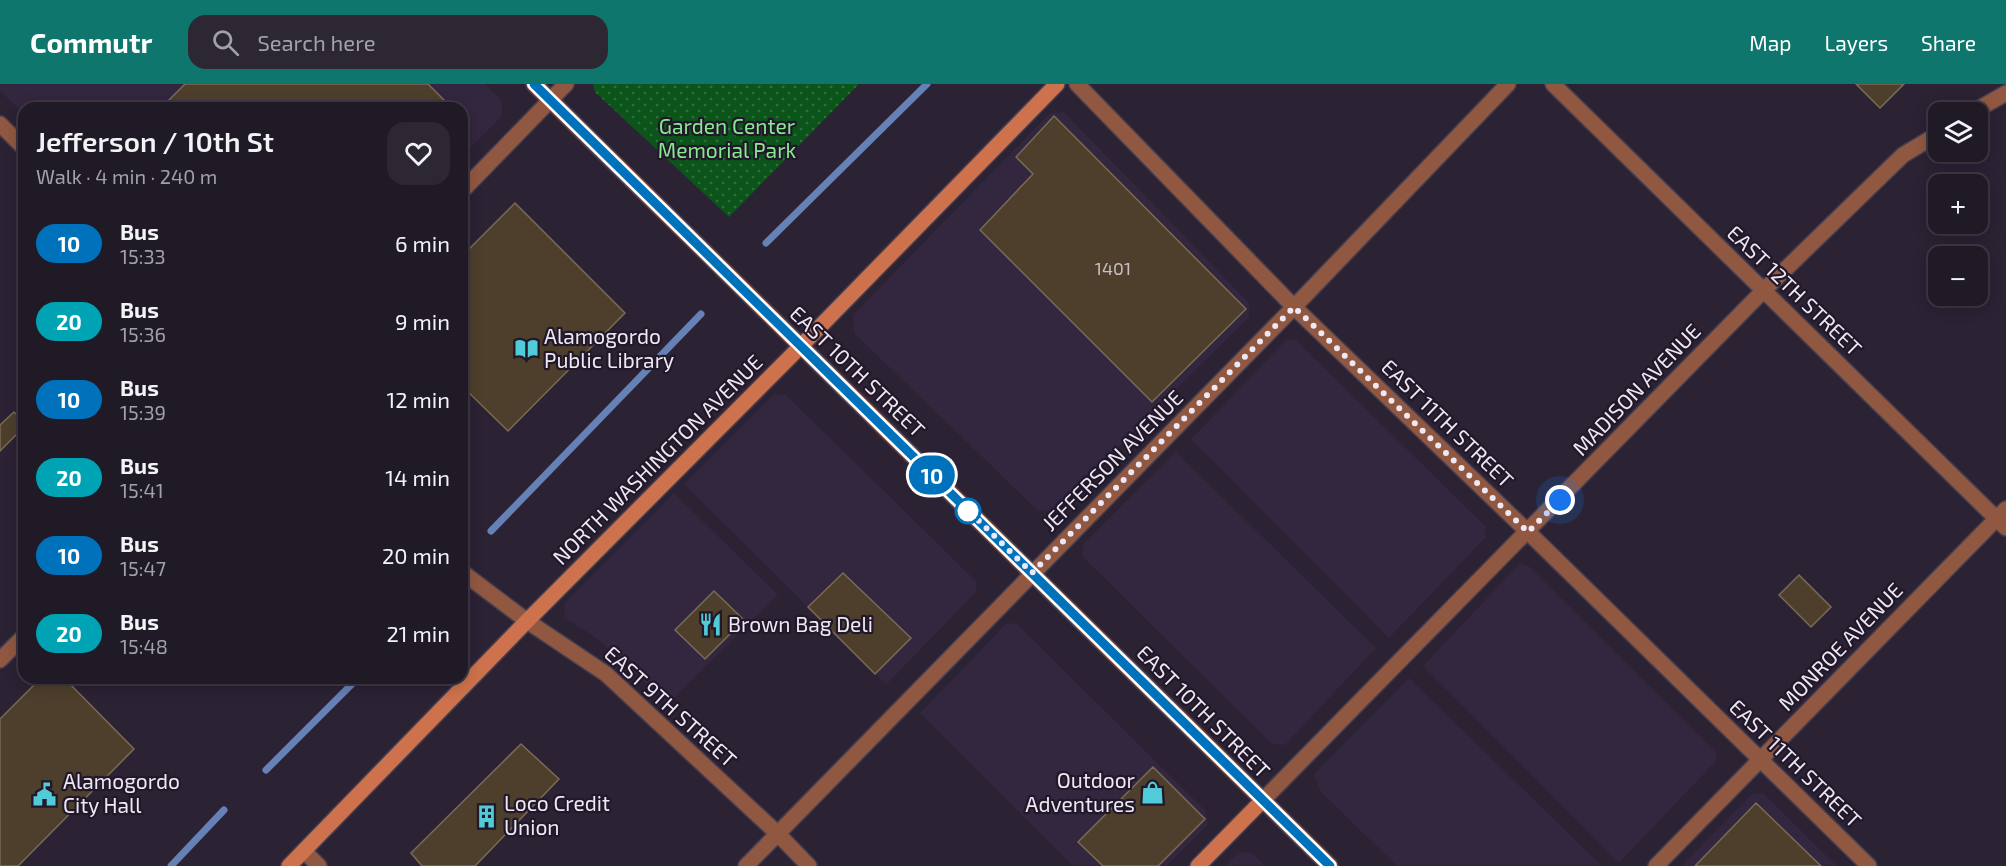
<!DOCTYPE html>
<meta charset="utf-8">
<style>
body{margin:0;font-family:"Exo 2",sans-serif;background:#2d2733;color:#f1f3f6;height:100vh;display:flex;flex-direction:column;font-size:22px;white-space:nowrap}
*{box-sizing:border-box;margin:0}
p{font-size:20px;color:#a2a1a7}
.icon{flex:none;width:33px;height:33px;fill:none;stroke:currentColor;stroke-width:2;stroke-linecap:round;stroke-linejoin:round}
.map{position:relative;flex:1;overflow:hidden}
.details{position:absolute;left:18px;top:18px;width:450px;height:582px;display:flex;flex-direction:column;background:#201a27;border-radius:18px;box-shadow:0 3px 15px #0003,0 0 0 2px #3d3844}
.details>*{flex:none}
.badge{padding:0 12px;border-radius:20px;font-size:21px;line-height:39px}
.buttons{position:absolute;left:1928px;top:18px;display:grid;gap:12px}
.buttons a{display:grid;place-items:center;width:60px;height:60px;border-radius:12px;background:#201a27;box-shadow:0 3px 15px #0003,0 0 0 2px #3d3844;font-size:30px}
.you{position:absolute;width:30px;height:30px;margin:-15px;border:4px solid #fff;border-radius:50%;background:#1a73e8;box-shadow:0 0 0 9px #1a73e833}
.map>.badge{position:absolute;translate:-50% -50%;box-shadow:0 0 0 3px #fff}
.round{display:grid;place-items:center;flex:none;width:63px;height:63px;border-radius:18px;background:#2d2733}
.head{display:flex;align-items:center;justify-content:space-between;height:102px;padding:0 18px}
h1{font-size:28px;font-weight:600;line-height:45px}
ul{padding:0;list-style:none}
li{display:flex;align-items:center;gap:18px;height:78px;padding:0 18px}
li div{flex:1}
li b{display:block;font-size:22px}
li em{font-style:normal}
li .badge{min-width:66px;font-weight:700;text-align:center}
header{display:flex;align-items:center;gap:36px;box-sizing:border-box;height:84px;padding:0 30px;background:#0f766e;color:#fff}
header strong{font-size:28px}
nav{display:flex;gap:33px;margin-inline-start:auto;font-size:21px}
.search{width:420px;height:54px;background:#2d2733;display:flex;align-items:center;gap:15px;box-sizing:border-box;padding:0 21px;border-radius:18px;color:#a2a1a7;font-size:22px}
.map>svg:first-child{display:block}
.built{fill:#33263f}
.park{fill:url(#park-dots)}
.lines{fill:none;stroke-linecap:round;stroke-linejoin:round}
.stream{stroke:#6681b6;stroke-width:7}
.building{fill:#4d3f2c;stroke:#7a6b57;stroke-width:1.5}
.street-casing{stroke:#463e4f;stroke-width:18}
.secondary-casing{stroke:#463e4f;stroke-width:18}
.street{stroke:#915841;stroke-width:15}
.secondary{stroke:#cd724c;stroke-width:15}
.line-casing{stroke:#fff;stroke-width:14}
.line{stroke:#0072bc;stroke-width:9}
.walk{stroke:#eee8f4;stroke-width:6;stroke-dasharray:0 10.8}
.stop-dot{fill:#fff;stroke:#0072bc;stroke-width:3}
.labels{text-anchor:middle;stroke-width:4.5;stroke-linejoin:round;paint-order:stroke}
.number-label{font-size:18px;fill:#c6bec2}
.park-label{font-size:21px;fill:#88ea90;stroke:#21182a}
.street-label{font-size:21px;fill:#eee8f4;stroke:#21182a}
.poi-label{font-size:21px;fill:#eee8f4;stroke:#21182a;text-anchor:start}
</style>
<header>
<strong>Commutr</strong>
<div class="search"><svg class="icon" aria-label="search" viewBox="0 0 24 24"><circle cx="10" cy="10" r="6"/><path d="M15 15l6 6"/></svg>Search here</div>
<nav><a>Map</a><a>Layers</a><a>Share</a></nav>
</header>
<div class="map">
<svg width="2006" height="782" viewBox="0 0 2006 782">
<defs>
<pattern id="park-dots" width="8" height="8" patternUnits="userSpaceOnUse" patternTransform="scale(1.5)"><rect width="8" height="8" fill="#0b551a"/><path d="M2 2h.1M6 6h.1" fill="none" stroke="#2f6d3c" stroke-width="1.8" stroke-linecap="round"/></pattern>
</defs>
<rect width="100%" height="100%" fill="#2b2234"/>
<path class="built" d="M0,0h485l17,17v15l-40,40v-48h-438v6l-24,-23z
M1064,28l185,191v14l-194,193 -17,1 -184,-178 -1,-18 197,-202z
M1286,256h10l190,187 -1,11 -96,100 -198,-199z
M774,310l12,1 191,187 -2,11 -89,92 -202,-201z
M1176,368l200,196 -91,97 -13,-1 -189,-187v-13z
M674,409l104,102 -110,109 -53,-50 -26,-21 -25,-15 1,-15z
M1520,479l10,4 186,185v9l-97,102 -196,-197z
M1016,539l190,188 2,13 -41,42h-94l-153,-153 86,-89z
M1409,594l193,188h-205l-77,-75 -6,-17z
M1763,709l74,73h-156l71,-72z
M1239,768l13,1 13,13h-40z"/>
<path class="park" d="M593,0h266l-130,133 -134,-125z"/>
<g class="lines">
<path class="stream" d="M766,159l161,-159
M491,447l210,-217
M266,686l92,-92
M171,782l53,-56"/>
</g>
<path class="building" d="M185,0h243l24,24h-291z
M1856,0h48l-24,24z
M1054,32l192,193 -94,93 -172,-172 53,-56 -17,-17z
M515,119l110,110 -117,118 -46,-45v-130z
M14,328l10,9v6l-24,24v-26z
M843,489l68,65 -36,36 -67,-67z
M1799,491l32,32 -20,20 -32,-32z
M714,507l30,29 -39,39 -30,-29z
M41,594h23l70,71 -116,117h-18v-147z
M521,660l38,35 -84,87h-53l-11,-13z
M1153,683l52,52 -47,47h-55l-25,-24z
M1756,719l65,63h-126z"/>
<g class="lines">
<defs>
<path id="street" d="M1077,0l217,223 234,225 341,334
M1553,0l453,444
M1973,28l33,-19
M0,40l24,24
M462,107l104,-107
M462,488l65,49 79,53 172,160 31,32
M0,576l24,-24
M1263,716l500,-509 140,-136 35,-21
M304,767l15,15
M746,782l548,-559 214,-223
M1656,782l350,-357"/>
<path id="secondary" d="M534,0l796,782
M289,782l238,-245 274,-275 256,-262
M1198,782l65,-66"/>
</defs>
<use href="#street" class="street-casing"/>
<use href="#secondary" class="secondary-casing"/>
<use href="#street" class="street"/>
<use href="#secondary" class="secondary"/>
</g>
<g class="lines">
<defs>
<path id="line" d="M534,0l796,782"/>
</defs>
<use href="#line" class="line-casing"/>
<use href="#line" class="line"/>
<path class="walk" d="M968,427l-2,-3 66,65 262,-266 234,225 32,-32"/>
</g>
<defs>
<symbol id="library-bare" viewBox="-9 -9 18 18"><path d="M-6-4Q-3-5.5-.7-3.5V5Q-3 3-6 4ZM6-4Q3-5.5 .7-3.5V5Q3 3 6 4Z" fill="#52cbd9" stroke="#21182a" stroke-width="2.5" paint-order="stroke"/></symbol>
<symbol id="restaurant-bare" viewBox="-9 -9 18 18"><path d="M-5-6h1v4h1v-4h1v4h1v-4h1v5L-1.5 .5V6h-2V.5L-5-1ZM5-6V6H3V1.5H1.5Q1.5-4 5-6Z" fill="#52cbd9" stroke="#21182a" stroke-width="2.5" paint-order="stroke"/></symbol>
<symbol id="shop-bare" viewBox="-9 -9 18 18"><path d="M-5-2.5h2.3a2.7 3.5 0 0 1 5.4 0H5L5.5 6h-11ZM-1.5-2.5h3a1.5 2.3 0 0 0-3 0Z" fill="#52cbd9" stroke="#21182a" stroke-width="2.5" paint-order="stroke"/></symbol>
<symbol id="civic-bare" viewBox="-9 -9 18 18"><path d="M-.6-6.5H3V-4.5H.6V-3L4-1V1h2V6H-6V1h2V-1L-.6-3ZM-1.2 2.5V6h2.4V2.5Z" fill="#52cbd9" stroke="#21182a" stroke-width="2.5" paint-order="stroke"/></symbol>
<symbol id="building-bare" viewBox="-9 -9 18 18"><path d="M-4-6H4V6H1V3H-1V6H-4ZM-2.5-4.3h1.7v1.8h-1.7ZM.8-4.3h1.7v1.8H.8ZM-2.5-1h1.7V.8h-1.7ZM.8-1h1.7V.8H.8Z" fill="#52cbd9" stroke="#21182a" stroke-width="2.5" paint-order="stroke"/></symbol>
</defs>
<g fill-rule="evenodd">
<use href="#library-bare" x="510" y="248" width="33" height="33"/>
<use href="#restaurant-bare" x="694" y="524" width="33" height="33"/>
<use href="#shop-bare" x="1136" y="692" width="33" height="33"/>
<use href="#civic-bare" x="28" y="694" width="33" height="33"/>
<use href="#building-bare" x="470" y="716" width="33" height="33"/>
</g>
<circle class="stop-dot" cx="968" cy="427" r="12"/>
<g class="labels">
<g class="number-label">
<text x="1113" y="191">1401</text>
</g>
<g class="park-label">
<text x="727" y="50">Garden Center<tspan x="727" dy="24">Memorial Park</tspan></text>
</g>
<g class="street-label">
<text transform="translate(1794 207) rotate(44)" y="7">EAST 12TH STREET</text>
<text transform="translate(857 288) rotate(44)" y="7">EAST 10TH STREET</text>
<text transform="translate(1637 306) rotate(-46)" y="7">MADISON AVENUE</text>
<text transform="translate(1447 340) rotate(44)" y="7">EAST 11TH STREET</text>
<text transform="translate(658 376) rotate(-45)" y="7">NORTH WASHINGTON AVENUE</text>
<text transform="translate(1113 377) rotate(-45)" y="7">JEFFERSON AVENUE</text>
<text transform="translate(1841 563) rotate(-46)" y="7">MONROE AVENUE</text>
<text transform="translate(670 623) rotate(42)" y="7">EAST 9TH STREET</text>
<text transform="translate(1203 628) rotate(45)" y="7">EAST 10TH STREET</text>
<text transform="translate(1795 680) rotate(44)" y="7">EAST 11TH STREET</text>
</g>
<g class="poi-label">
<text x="544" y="260">Alamogordo<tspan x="544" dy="24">Public Library</tspan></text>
<text x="728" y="548">Brown Bag Deli</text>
<text x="1135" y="704" text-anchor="end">Outdoor<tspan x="1135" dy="24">Adventures</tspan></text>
<text x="63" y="705">Alamogordo<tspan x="63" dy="24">City Hall</tspan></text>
<text x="504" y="727">Loco Credit<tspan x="504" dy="24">Union</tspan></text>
</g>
</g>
</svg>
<div class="buttons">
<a><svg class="icon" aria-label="layers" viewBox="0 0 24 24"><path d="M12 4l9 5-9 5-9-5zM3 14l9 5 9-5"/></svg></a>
<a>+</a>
<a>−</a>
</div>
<div class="you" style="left:1560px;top:416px"></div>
<b class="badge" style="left:932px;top:391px;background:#0072bc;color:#fff">10</b>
<section class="details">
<div class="head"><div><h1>Jefferson / 10th St</h1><p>Walk · 4 min · 240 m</p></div><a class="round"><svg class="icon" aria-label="heart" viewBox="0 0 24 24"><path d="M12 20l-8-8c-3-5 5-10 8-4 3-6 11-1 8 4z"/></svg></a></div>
<ul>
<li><span class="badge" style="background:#0072bc;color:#fff">10</span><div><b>Bus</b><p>15:33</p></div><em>6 min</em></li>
<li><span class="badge" style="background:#00a3b4;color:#fff">20</span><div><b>Bus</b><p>15:36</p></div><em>9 min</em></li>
<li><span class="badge" style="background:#0072bc;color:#fff">10</span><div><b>Bus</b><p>15:39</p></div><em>12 min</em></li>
<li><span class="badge" style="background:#00a3b4;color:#fff">20</span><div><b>Bus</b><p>15:41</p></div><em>14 min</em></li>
<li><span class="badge" style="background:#0072bc;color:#fff">10</span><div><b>Bus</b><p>15:47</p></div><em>20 min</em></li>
<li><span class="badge" style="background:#00a3b4;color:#fff">20</span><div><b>Bus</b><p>15:48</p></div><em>21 min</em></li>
</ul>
</section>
</div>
